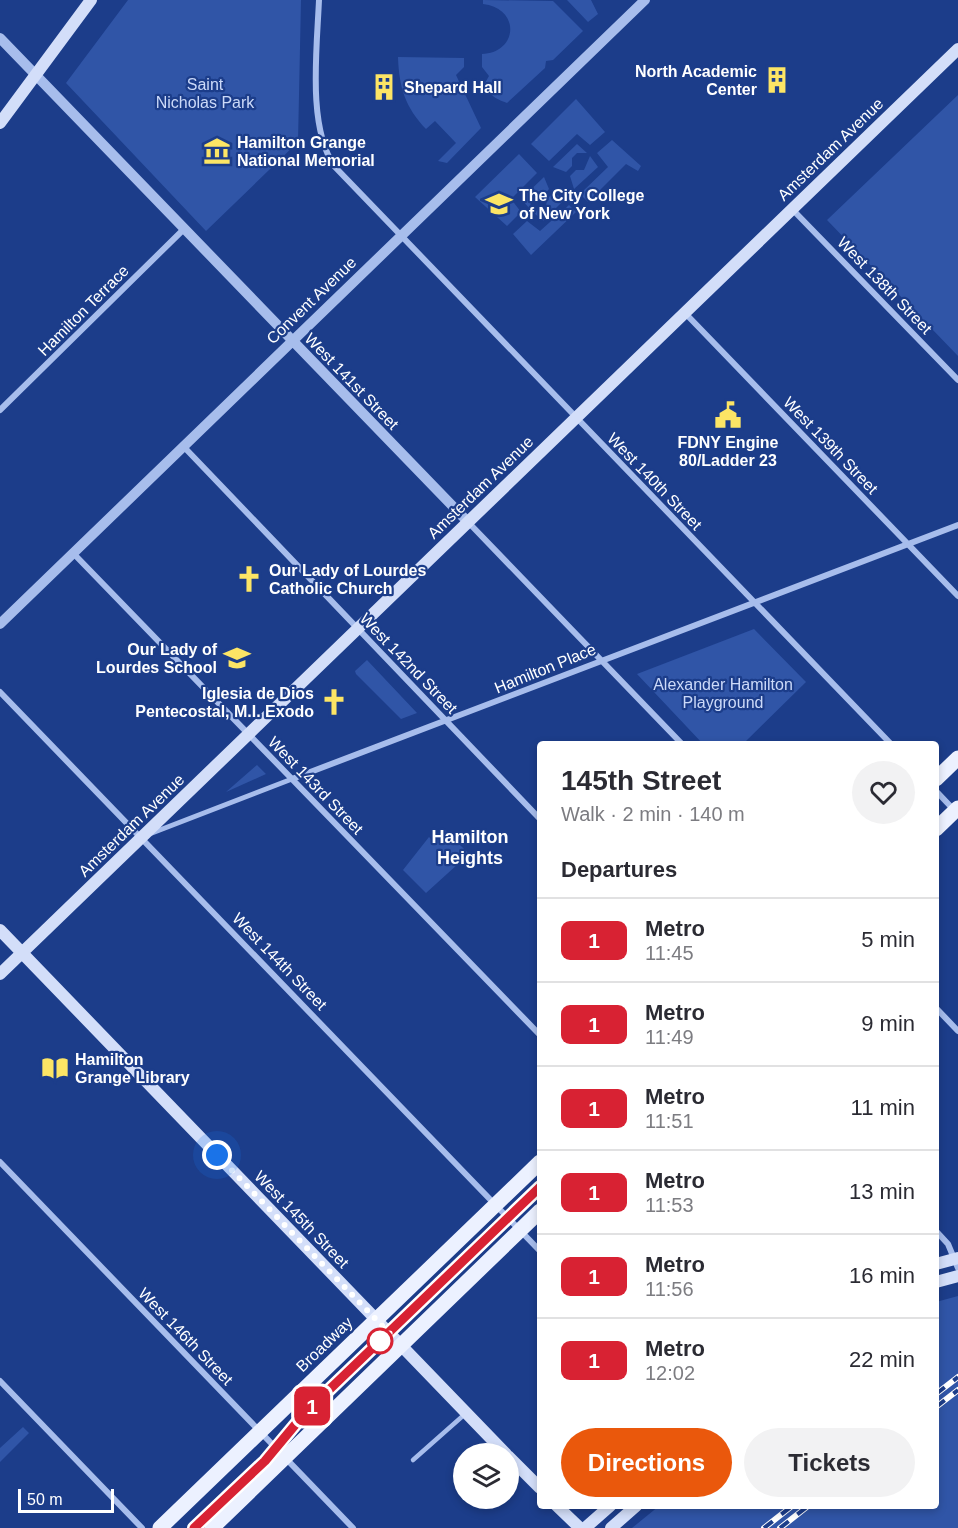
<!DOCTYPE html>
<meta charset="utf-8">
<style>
body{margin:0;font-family:Arial,sans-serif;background:#f2f2f3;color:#2b2b33;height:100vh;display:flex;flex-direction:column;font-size:22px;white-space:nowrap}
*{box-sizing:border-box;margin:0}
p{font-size:20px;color:#7c7c81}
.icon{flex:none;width:33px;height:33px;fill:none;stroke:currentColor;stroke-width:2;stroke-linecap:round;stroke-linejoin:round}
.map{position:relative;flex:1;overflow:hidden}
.details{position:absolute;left:537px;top:741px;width:402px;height:768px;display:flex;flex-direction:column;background:#fff;border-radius:6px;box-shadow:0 3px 9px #0003}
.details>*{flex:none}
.badge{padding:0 12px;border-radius:9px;font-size:21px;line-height:39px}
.fabs{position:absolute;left:453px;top:1443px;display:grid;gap:12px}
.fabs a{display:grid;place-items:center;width:66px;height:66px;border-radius:50%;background:#fff;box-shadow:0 3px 9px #0003;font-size:30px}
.scale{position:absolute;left:18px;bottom:15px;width:96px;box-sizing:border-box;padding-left:6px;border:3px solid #fff;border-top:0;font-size:16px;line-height:21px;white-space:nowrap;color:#fff;-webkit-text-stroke:4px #1c3d8a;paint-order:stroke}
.you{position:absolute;width:30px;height:30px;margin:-15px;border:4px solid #fff;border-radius:50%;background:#1a73e8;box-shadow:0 0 0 9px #1a73e833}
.map>.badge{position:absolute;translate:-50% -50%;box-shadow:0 0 0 3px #fff}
h2{padding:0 24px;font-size:22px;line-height:54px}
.round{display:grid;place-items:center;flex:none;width:63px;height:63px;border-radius:32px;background:#f2f2f3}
.summary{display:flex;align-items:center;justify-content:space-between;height:102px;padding:0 24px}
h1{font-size:28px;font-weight:600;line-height:45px}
.primary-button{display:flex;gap:12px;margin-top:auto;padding:12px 24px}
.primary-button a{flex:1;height:69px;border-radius:36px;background:#ea580c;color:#fff;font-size:24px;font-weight:600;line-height:69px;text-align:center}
.primary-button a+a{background:#f2f2f3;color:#2b2b33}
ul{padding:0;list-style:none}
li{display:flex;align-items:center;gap:18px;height:84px;padding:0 24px;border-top:2px solid #e1e1e2}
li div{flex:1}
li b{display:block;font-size:22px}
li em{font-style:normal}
li .badge{min-width:66px;font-weight:700;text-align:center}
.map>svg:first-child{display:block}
.green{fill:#3055a7}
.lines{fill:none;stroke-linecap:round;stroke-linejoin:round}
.service{stroke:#a7bdec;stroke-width:4.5}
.pedestrian{stroke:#a7bdec;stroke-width:5}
.minor{stroke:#a7bdec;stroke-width:6}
.tertiary{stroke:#a7bdec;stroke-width:10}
.secondary{stroke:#d3def9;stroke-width:12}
.primary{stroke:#ecf1ff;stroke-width:15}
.rail-casing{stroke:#fff;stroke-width:6}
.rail{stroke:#1c3d8a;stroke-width:4;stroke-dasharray:11;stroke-linecap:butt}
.line-casing{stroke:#fff;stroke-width:14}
.line{stroke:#d82233;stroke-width:9}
.walk{stroke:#fff;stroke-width:6;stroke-dasharray:0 10.8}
.stop-dot{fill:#fff;stroke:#d82233;stroke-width:3}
.labels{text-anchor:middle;stroke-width:4.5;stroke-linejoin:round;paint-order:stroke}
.poi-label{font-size:16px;font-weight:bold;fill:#fff;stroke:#1c3d8a;text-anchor:start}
.park-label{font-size:16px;fill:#ccdaf9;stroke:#1c3d8a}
.street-label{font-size:16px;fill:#fff;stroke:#1c3d8a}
.neighbourhood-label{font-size:18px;font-weight:bold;fill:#fff;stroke:#1c3d8a}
</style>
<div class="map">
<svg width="958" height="1528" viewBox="0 0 958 1528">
<rect width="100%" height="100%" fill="#1c3d8a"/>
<path class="green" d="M128,0h173l-3,142 -92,89 -140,-148z
M483,0l70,1 30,30 -30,29 -7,1 -1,7 -38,35c-13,-5 -17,-7 -22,-20l4,-7 -7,-9v-13c37,-2 38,-46 1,-50z
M567,0h24l7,14 -10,8z
M398,57l66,1v9l-8,8 25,53 -34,35 -9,-2 18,-18 -21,-22 -9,8c-21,-22 -27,-42 -28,-72z
M958,95v261l-131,-136z
M576,99l29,33 -15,13 -13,-11 -28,27 -18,-17z
M612,140l29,26 -3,5 -12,-7 -38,38 -8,-8 28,-27 -11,-14z
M577,144l10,9h-10l-5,5v8l-6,6 -13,-5z
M519,154l18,19 -26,26 10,13 -14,14 -32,-29z
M590,156l8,11 -24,22 -4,-13 6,-6h8z
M544,177l5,12 -5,6h-8l-5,4 -1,10 -9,-10z
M553,193l12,6 -22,22 -10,-9 13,-5 1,-8z
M569,205l7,7 -45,43 -18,-21 14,-13 13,10z
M754,629l52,53 -63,62h-40l-66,-70z
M367,660l50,53 -16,6 -45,-45 -1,-3z
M257,765l9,9 -40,18z
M444,829l25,25 -43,39 -23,-23 26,-33 3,3z
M958,1296v232h-326l27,-22h277v-204z
M23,1427l6,6 -29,29v-14z"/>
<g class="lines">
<path class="service" d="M413,1460l52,-46"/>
<path class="pedestrian" d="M152,833l140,-54"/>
<path class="minor" d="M319,0c-2,48 -12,128 16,167l556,577
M792,209l166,171
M685,313l273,283
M0,410l184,-181
M184,447l356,372
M468,522l214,222
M73,553l467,482
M0,692l540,559
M292,779l666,-254
M936,791l18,19
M936,1008l22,23
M0,1162l353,366
M936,1231l12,13 10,24
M0,1381l142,147"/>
<path class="tertiary" d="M0,38l468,484
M0,624l645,-624"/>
<path class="secondary" d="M0,123l91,-123
M0,930l506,524
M0,974l958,-925
M936,1264l22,-6
M936,1282l22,-6
M508,1456l32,32
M557,1506l23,22
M585,1528l25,-22
M611,1528l25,-22"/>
<path class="primary" d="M936,779l22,-21
M936,829l22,-21
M160,1528l380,-366
M212,1528l328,-317"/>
<defs>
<path id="rail" d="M936,1394l22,-17
M936,1407l22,-17
M764,1528l28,-22
M780,1528l28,-22"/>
</defs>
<use href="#rail" class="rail-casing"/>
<use href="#rail" class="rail"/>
</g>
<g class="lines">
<defs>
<path id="line" d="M194,1528l71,-67 40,-48 235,-226"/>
</defs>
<use href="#line" class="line-casing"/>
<use href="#line" class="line"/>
<path class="walk" d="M217,1155l174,180 -11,6"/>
</g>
<defs>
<symbol id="building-bare" viewBox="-9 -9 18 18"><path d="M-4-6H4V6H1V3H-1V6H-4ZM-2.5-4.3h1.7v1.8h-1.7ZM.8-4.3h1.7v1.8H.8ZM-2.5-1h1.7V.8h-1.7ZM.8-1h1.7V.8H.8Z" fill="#fce565" stroke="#1c3d8a" stroke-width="2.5" paint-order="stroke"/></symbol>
<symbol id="museum-bare" viewBox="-9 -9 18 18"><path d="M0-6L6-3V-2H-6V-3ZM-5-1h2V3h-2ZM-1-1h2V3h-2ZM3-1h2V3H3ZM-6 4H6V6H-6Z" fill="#fce565" stroke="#1c3d8a" stroke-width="2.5" paint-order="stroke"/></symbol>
<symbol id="university-bare" viewBox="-9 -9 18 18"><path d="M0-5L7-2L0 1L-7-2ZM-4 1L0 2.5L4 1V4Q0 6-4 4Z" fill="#fce565" stroke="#1c3d8a" stroke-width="2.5" paint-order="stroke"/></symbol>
<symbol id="civic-bare" viewBox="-9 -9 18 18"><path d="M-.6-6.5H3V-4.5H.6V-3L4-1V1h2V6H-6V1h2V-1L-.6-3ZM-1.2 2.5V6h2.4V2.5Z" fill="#fce565" stroke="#1c3d8a" stroke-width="2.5" paint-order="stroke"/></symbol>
<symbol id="church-bare" viewBox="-9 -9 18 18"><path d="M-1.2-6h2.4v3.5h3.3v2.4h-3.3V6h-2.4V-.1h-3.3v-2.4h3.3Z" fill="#fce565" stroke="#1c3d8a" stroke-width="2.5" paint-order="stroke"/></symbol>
<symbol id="school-bare" viewBox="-9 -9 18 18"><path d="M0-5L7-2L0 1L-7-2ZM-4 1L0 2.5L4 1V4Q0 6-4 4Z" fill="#fce565" stroke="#1c3d8a" stroke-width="2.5" paint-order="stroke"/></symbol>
<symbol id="library-bare" viewBox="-9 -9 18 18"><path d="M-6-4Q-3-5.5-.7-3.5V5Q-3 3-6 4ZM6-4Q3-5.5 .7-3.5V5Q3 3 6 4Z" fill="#fce565" stroke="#1c3d8a" stroke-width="2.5" paint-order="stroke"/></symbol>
</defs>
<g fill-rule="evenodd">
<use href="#building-bare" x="758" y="61" width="38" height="38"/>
<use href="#building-bare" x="365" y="68" width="38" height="38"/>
<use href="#museum-bare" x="198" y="132" width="38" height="38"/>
<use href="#university-bare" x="480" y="185" width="38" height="38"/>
<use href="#civic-bare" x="709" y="396" width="38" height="38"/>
<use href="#church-bare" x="230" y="560" width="38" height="38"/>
<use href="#school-bare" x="218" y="639" width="38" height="38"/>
<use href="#church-bare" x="315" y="683" width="38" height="38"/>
<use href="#library-bare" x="36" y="1049" width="38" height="38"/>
</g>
<circle class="stop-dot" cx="380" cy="1341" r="12"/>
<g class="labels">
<g class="poi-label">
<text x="757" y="77" text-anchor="end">North Academic<tspan x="757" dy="18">Center</tspan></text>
<text x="404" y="93">Shepard Hall</text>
<text x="237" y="148">Hamilton Grange<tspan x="237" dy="18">National Memorial</tspan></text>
<text x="519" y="201">The City College<tspan x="519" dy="18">of New York</tspan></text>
<text x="728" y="448" text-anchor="middle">FDNY Engine<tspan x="728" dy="18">80/Ladder 23</tspan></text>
<text x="269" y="576">Our Lady of Lourdes<tspan x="269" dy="18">Catholic Church</tspan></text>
<text x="217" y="655" text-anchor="end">Our Lady of<tspan x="217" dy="18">Lourdes School</tspan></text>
<text x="314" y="699" text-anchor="end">Iglesia de Dios<tspan x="314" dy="18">Pentecostal, M.I. Exodo</tspan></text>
<text x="75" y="1065">Hamilton<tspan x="75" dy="18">Grange Library</tspan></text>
</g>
<g class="park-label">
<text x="205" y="90">Saint<tspan x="205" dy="18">Nicholas Park</tspan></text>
<text x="723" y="690">Alexander Hamilton<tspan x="723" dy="18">Playground</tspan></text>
</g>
<g class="street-label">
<text transform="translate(830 149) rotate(-44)" y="6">Amsterdam Avenue</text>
<text transform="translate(885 285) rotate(46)" y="6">West 138th Street</text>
<text transform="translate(311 300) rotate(-44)" y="6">Convent Avenue</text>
<text transform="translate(83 310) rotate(-45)" y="6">Hamilton Terrace</text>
<text transform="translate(352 381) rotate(46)" y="6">West 141st Street</text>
<text transform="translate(831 445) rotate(46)" y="6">West 139th Street</text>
<text transform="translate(655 481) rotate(46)" y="6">West 140th Street</text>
<text transform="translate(480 487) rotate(-44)" y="6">Amsterdam Avenue</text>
<text transform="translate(409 663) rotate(46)" y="6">West 142nd Street</text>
<text transform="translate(545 668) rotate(-22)" y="6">Hamilton Place</text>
<text transform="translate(316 785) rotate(46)" y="6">West 143rd Street</text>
<text transform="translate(131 825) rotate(-44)" y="6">Amsterdam Avenue</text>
<text transform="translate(280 961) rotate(46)" y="6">West 144th Street</text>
<text transform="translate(302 1219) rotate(46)" y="6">West 145th Street</text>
<text transform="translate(186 1336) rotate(46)" y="6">West 146th Street</text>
<text transform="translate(324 1344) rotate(-44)" y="6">Broadway</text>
</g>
<g class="neighbourhood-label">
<text x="470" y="843">Hamilton<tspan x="470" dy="21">Heights</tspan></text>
</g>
</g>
</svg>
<div class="fabs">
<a><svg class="icon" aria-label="layers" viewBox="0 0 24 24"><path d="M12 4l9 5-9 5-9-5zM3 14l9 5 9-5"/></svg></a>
</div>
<div class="scale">50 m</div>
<div class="you" style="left:217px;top:1155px"></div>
<b class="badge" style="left:312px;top:1406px;background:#d82233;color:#fff">1</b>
<section class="details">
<div class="summary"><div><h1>145th Street</h1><p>Walk · 2 min · 140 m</p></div><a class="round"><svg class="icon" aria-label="heart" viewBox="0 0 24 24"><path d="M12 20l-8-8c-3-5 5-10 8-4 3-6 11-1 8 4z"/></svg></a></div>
<h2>Departures</h2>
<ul>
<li><span class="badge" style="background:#d82233;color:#fff">1</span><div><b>Metro</b><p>11:45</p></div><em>5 min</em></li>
<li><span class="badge" style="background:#d82233;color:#fff">1</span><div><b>Metro</b><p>11:49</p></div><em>9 min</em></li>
<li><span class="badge" style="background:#d82233;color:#fff">1</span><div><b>Metro</b><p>11:51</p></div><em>11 min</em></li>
<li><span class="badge" style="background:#d82233;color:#fff">1</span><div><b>Metro</b><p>11:53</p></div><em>13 min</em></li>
<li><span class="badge" style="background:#d82233;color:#fff">1</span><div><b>Metro</b><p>11:56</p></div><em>16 min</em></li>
<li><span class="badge" style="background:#d82233;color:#fff">1</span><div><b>Metro</b><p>12:02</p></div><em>22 min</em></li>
</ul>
<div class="primary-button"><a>Directions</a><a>Tickets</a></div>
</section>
</div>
